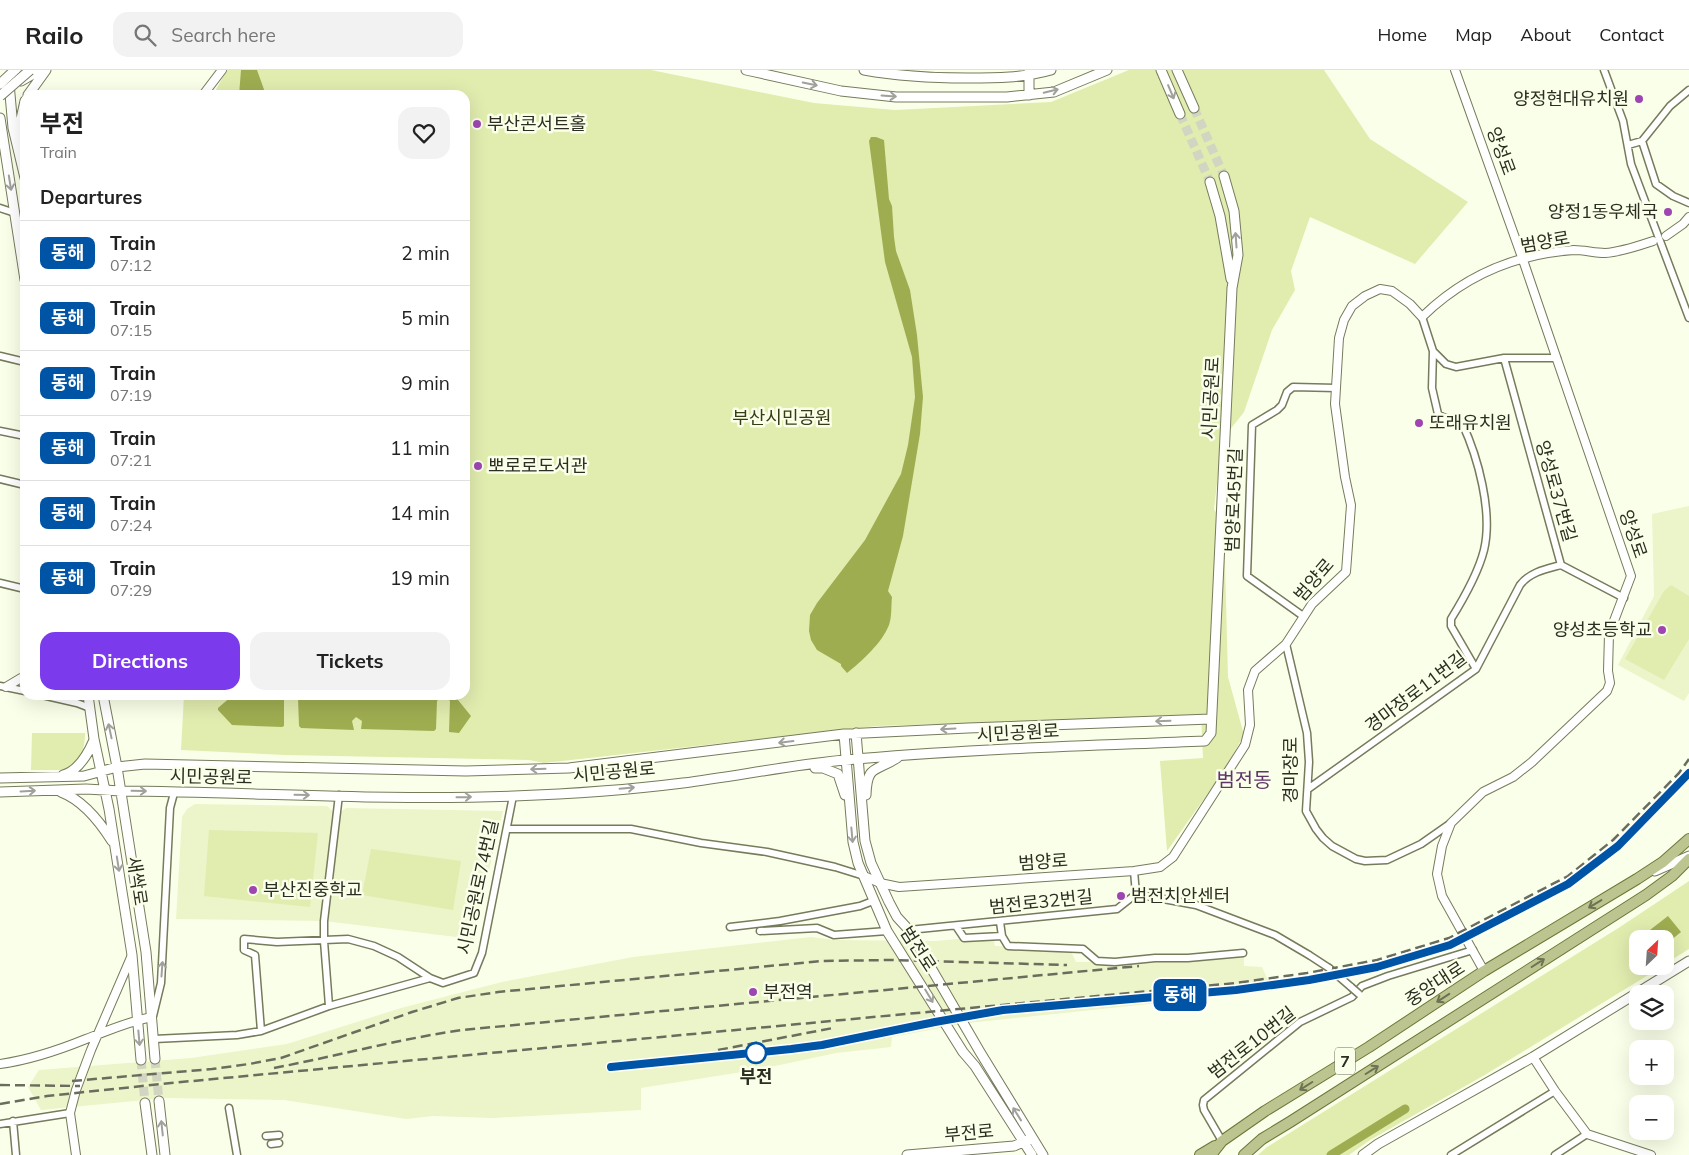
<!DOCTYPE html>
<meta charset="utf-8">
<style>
body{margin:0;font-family:Mulish,"Noto Sans KR",sans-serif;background:#f2f2f2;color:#222;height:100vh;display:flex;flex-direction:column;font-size:19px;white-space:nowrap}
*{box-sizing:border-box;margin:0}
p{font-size:16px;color:#767676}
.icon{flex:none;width:28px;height:28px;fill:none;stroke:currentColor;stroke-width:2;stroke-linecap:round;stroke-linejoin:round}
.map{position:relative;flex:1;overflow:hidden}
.details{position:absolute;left:20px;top:20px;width:450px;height:610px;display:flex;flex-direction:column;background:#fff;border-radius:15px;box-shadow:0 5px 20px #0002}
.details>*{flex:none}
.badge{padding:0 10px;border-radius:8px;font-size:18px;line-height:32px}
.needle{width:32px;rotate:25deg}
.controls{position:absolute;left:1629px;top:860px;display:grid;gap:10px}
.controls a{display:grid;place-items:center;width:45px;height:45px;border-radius:10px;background:#fff;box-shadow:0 5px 20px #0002;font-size:25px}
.map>.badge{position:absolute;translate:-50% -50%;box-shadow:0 0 0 2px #fff}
h2{padding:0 20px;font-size:19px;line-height:45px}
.round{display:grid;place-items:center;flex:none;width:52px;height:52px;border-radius:15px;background:#f2f2f2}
.headline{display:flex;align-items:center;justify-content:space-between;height:85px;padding:0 20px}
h1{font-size:24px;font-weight:700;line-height:38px}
.action{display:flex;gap:10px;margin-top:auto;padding:10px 20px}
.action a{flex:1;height:58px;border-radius:15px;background:#7c3aed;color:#fff;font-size:20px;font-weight:700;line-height:58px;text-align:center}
.action a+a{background:#f2f2f2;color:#222}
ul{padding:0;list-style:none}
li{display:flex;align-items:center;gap:15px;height:65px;padding:0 20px;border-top:1px solid #e0e0e0}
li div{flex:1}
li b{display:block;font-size:19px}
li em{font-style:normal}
li .badge{min-width:55px;font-weight:700;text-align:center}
header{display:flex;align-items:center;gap:30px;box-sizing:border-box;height:70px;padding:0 25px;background:#fff;border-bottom:1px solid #e0e0e0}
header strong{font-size:24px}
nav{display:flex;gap:28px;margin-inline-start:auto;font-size:18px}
.search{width:350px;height:45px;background:#f2f2f2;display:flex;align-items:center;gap:12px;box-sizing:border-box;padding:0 18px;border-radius:15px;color:#767676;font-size:19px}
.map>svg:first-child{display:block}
.built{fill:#ecf4c9}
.green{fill:#e1ecaf}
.water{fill:#9fad51}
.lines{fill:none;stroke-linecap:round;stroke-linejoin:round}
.canal{stroke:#9fad51;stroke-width:9}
.secondary-tunnel{stroke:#d1d5c1;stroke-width:9;stroke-dasharray:9 4.5;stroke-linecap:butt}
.minor-casing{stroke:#767b5c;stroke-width:9}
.tertiary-casing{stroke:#767b5c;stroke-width:10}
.secondary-casing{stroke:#767b5c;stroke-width:11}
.primary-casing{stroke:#6d7638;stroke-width:12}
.minor{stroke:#fff;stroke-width:6}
.tertiary{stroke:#fff;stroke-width:8}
.secondary{stroke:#fff;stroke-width:9}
.primary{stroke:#bcc48f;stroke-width:10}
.rail{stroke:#6a6d5d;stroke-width:2.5;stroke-dasharray:10 5;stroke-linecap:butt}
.minor-bridge-casing{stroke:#767b5c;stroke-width:9;stroke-linecap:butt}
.secondary-bridge-casing{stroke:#767b5c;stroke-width:11;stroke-linecap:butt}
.minor-bridge{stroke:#fff;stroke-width:6}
.secondary-bridge{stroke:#fff;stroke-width:9}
.oneway{stroke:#a0a19b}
.oneway2{stroke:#6d7252}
.line-casing{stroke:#fff;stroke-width:11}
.line{stroke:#0054a6;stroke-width:8}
.poi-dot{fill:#9e45b1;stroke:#faffe9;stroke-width:2}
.stop-dot{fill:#fff;stroke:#0054a6;stroke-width:2.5}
.labels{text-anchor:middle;stroke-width:5;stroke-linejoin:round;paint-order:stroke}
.shield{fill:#faffe9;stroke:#6a6d5d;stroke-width:1}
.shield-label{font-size:16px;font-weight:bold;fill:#2c2e21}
.poi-label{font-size:18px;fill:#2c2e21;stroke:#faffe9;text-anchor:start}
.street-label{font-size:18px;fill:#2c2e21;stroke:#faffe9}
.park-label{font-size:18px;fill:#373c15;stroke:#faffe9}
.stop-label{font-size:18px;font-weight:bold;fill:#2c2e21;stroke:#faffe9}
.quarter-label{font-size:20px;fill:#60356a;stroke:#faffe9}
</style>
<header>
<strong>Railo</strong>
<div class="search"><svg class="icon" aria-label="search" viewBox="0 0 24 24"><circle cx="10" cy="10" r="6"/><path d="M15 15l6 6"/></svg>Search here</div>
<nav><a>Home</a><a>Map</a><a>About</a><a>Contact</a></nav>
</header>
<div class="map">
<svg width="1689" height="1085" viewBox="0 0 1689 1085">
<rect width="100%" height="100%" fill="#faffe9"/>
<path class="built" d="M1689,436v187l-5,8 -66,-36 36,-69 -2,-82z
M195,734l132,2 10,9 9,-7 157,3 -30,128 -149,-18 -148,-2 6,-102 5,-8z
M993,866l2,10 75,3 6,13h67l101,-6v10l18,1 11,24 -305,32 -76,14 -1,10 -55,6 -75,16 -120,19v22l-148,8 -60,-2 -27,3 -122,-19 -118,-2 -125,12 -13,-23 11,-17 152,-12 96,-14 114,-36 101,-26 131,-25 178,-20 24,3 100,1z"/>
<path class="green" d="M227,0h424l163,33 81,7 156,-8 78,-32h195l46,69 98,63 -53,62 -105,-47 -19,54 4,19 -23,40 -28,82 -22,28 -8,69 10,17 4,151 16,58 -21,37 -56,79 -7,-90 43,-3 -2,-44 -7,2 -317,10 -333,37 -15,-3 -244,-5 -104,-5 3,-55h281v-600h-252z
M1671,515l18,11v43l-25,41 -39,-21 39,-68z
M32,663h53c0,14 -4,30 -17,37h-37z
M209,760l109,3 -8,74 -106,-11z
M371,779l90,12 -8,49 -91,-15z
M1689,811v68l-24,15v-25h-27v27h24l-4,3 -175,107 -113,64 -21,15h-91l9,-8 353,-220z"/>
<path class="water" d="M241,0h16l9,25h-27z
M871,67h5l8,3 5,59 3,7 2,31 2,14 14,39 7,45 6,62 -3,37 -17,102 -15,55 4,6c-1,9 0,20 -3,28 -7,18 -27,36 -42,48l-6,-7v-2l-24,-14 -6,-10 -2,-9 1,-16 7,-12 48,-63 36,-66 7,-29 7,-48 -3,-40 -27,-95 -16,-121z
M233,625h221l17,21 -12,17 -10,-1 1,-31 -2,-2h-9l-2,2 -1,28 -2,2 -73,-2 1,-8 -6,-4 -4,4 2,9 -53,-2 -2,-2 -1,-28 -12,-2 -2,2v28l-2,1 -50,-2 -14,-15v-2z
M1668,846l13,16 -16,13v-6h-23l-1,-2z"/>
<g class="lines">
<path class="canal" d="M1331,1085l74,-46"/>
<path class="secondary-tunnel" d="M1194,38l30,68
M1180,44l30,68
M155,989l4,42
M141,990l4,43"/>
<defs>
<path id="minor" d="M1604,0l19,51 8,43 58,154
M1689,20l-19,16 -28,35 14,43 17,12 16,7
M1628,75l14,-4
M0,138l15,5
M1422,247l11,34 13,13 10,3 48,-9h53
M1433,281l-1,37 6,26 5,3 19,6c16,34 31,89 22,127 -6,24 -20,48 -33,69v7l25,43
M0,286l25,6
M1504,288l57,207 63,33
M0,361l25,5
M0,409l25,6
M0,513l25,6
M1303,546l-56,-40 5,-151 25,-15 5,-5 5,-13 6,-5 43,1
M1286,574l21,89 2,29 -3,49 10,18 7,9 9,8 24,13 9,2 22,-1 34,-16 30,-21
M0,616l25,5
M42,625l35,8 13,5
M1308,719l168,-120 44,-84c10,-13 26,-16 41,-20
M507,759h124l70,14 66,9 68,15 29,9
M1134,801l2,23
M956,856l8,12 38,-2 -2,-14
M730,857l50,-6 80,-15 13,-5
M909,860l208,-21 19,-15 60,11 79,30 34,20
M760,861l57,-3 17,7 53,-4
M1002,866l6,10 75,3 14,12 18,1 40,-4h33l55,-5
M1329,898l22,19
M329,936l-5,-65v-20l15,-126
M153,946l8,-33 9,-175 4,-15
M261,961l-6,-76 -11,-5v-11l33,3 71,-3 26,7 24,11 32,21 13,5 31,-10 8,-20 31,-157
M154,969l83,-4 24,-4 68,-25 101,-28
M229,1038l8,47
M13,1051l3,34
M0,1054l70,-11
M266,1066l13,-1
M1222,1071l-18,-31 -1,-5 1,-5 96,-78 52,-25 10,-11 26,-10 85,-26
M271,1074l8,-1
M1451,1085l104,-64
M1555,1085l32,-21"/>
<path id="tertiary" d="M1455,0l68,190 108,316 -22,58 -1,37 2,12 -3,8 -75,71 -19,15 -30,15 -32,31 -9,23 -5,28 5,22 42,75
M203,25l19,-25
M1666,166l17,-12 6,-7
M6,617l15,-9 4,1
M864,806l16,7 19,4 235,-16 26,-4 13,-10 72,-112 5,-20 -2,-35 7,-19 31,-27 26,-40 34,-32 5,-67 -6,-28 -10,-73 4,-66 5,-18 8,-14 13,-10 15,-7 12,2 18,13 12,13c42,-41 93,-63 152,-67 10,0 21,3 31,3 16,-1 33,-7 48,-12
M1533,987l22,34 32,43 64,21
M0,994c29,-4 59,-14 86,-25 24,-9 40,-17 66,-22
M76,1085l-6,-42 6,-23 15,-40 41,-95"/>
<path id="secondary" d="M746,0l95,21 55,6h111l47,-5 53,-22
M864,0c34,6 68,8 103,8 29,0 56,0 84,-8
M1029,0v25
M1161,0l19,44
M1177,0l17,38
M21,11l19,-11
M9,13l4,45 12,50
M28,25l18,-25
M0,48l25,162
M20,73l1,-24 4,-18
M1210,112l10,34 11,63
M88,625l6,44 15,70 23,146 9,105
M103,625l14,72 29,185 9,107
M856,663l9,108 6,22 18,39 8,15 12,13 71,122 63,103
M844,664l9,108 5,21 29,68 76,121 12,14 57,89
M815,698h8l15,6 7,21
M63,705c15,-4 25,-21 31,-35
M0,708l84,-2 33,-9 28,-3 321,7 103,-3 275,-34 124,-6 243,-9
M0,722l86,-3 35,2c131,1 262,10 393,5 56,-2 113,-6 169,-13 54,-7 108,-18 162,-23 120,-11 240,-14 360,-19l6,-8 21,-445 6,-33 -4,-44 -10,-35
M61,722c21,8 39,30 51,49
M866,725c1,-31 10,-23 31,-37
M1655,801l34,-15
M159,1031l6,54
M145,1033l7,52
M907,1085l107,-9 14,-6
M1363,1085l15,-11 155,-87 156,-96"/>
<path id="primary" d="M1200,1085l15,-9
M1211,1085l11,-14 43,-30 104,-64 115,-76 153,-92 26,-17 26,-23
M1244,1085l18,-16 28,-17 356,-227 26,-19 17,-17"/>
</defs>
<use href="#minor" class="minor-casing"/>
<use href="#tertiary" class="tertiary-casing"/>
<use href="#secondary" class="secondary-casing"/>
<use href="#primary" class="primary-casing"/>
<use href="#minor" class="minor"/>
<use href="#tertiary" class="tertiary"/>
<use href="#secondary" class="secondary"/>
<use href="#primary" class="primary"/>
<path class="rail" d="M1592,796l26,-19 71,-74
M718,980l115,-22
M611,997l211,-22 165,-32
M274,998c63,-12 125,-29 188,-38l677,-64
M72,1011l140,-12 37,-5 32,-6 131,-46 46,-14 40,-6 324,-31 70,-1 175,5
M0,1015l80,1
M0,1034l47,-8 124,-13 1065,-100 71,-10 70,-13 72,-22 119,-62 45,-36 66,-67 10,-14"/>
<defs>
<path id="minor-bridge" d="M1309,885l20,13
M1351,917l8,7"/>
<path id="secondary-bridge" d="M0,14l15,-14
M0,26l30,-26"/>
</defs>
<use href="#minor-bridge" class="minor-bridge-casing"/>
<use href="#secondary-bridge" class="secondary-bridge-casing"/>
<use href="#minor-bridge" class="minor-bridge"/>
<use href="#secondary-bridge" class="secondary-bridge"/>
</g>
<defs><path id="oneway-shaft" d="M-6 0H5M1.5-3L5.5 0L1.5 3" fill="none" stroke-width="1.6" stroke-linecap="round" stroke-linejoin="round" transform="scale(1.25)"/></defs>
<g class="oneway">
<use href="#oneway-shaft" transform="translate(810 14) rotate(12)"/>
<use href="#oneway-shaft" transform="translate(1051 21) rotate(-13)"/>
<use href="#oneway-shaft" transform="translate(1171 22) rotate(67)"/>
<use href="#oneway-shaft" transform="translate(889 26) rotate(4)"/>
<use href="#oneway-shaft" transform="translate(10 113) rotate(81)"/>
<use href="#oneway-shaft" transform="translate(1236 170) rotate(-94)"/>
<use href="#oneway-shaft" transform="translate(1163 651) rotate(178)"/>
<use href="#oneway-shaft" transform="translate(948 659) rotate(177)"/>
<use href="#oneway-shaft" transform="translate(110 661) rotate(-102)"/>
<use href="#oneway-shaft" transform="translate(786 672) rotate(173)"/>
<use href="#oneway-shaft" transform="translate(538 699) rotate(178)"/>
<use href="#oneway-shaft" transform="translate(627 718) rotate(-5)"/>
<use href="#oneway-shaft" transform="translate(28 721) rotate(-3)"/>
<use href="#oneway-shaft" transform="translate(139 721) rotate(1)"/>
<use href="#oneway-shaft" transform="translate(302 725) rotate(1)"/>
<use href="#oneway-shaft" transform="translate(464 727) rotate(-1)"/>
<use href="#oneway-shaft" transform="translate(852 765) rotate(85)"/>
<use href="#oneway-shaft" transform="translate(118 794) rotate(81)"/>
<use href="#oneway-shaft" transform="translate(162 899) rotate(-86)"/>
<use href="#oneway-shaft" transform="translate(929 926) rotate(59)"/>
<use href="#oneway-shaft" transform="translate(139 968) rotate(85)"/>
<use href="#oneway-shaft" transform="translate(1017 1044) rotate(-122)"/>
<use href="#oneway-shaft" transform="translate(162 1058) rotate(-96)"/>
</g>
<g class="oneway2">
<use href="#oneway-shaft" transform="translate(1595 834) rotate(149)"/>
<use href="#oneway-shaft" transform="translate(1538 893) rotate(-32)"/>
<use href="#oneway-shaft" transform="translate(1443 928) rotate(147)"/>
<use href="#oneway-shaft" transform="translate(1372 1000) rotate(-32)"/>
<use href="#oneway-shaft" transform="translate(1306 1016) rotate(148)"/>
</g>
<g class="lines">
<defs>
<path id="line" d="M611,997l180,-18 31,-4 113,-23 68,-12 233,-20 73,-10 68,-13 73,-22 118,-61 50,-38 71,-73"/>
</defs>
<use href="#line" class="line-casing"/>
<use href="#line" class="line"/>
</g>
<g class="poi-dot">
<circle cx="1639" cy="29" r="5"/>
<circle cx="477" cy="54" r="5"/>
<circle cx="1668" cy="142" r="5"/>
<circle cx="1419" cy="353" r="5"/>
<circle cx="478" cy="396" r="5"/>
<circle cx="1662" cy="560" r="5"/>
<circle cx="253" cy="820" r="5"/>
<circle cx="1121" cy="826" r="5"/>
<circle cx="753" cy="922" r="5"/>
</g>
<circle class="stop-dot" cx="756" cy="983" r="10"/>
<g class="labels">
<rect class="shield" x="1335" y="977.5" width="20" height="27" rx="4"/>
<g class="shield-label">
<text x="1345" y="997">7</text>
</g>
<g class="poi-label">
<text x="1629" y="35" text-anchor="end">양정현대유치원</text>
<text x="487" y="60">부산콘서트홀</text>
<text x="1658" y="148" text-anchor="end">양정1동우체국</text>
<text x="1429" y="359">또래유치원</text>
<text x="488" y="402">뽀로로도서관</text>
<text x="1652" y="566" text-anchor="end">양성초등학교</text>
<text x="263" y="826">부산진중학교</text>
<text x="1131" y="832">범전치안센터</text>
<text x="763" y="928">부전역</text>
</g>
<g class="street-label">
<text transform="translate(1501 81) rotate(70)" y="6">양성로</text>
<text transform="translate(1545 172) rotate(-10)" y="6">범양로</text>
<text transform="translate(1211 328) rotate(-87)" y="6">시민공원로</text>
<text transform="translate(1556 421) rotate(74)" y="6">양성로37번길</text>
<text transform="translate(1234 430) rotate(-88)" y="6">범양로45번길</text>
<text transform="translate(1633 464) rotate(71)" y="6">양성로</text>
<text transform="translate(1314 510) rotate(-49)" y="6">범양로</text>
<text transform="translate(1416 622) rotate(-37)" y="6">경마장로11번길</text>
<text transform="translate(1018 663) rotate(-3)" y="6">시민공원로</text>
<text transform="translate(1291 700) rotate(-90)" y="6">경마장로</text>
<text transform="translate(614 702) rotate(-5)" y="6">시민공원로</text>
<text transform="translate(211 707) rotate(1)" y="6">시민공원로</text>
<text transform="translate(1043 792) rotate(-4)" y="6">범양로</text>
<text transform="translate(137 811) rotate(81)" y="6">새싹로</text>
<text transform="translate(478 817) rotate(-78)" y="6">시민공원로74번길</text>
<text transform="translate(1041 832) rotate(-6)" y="6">범전로32번길</text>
<text transform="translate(918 879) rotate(57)" y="6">범전로</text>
<text transform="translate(1435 914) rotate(-33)" y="6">중앙대로</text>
<text transform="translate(1252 973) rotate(-38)" y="6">범전로10번길</text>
<text transform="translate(969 1063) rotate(-5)" y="6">부전로</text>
</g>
<g class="park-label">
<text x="782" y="354">부산시민공원</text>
</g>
<g class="stop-label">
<text x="756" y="1013">부전</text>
</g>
<g class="quarter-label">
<text x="1244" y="717">범전동</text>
</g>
</g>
</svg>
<div class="controls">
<a><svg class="needle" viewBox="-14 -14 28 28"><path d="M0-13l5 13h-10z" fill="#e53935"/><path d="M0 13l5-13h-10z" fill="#767676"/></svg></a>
<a><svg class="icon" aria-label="layers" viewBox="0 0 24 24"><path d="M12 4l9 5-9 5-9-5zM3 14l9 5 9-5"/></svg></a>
<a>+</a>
<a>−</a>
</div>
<b class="badge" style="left:1180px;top:925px;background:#0054a6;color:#fff">동해</b>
<section class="details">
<div class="headline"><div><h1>부전</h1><p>Train</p></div><a class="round"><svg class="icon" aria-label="heart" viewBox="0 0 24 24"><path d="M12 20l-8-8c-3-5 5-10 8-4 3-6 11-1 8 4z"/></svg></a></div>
<h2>Departures</h2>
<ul>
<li><span class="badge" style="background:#0054a6;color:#fff">동해</span><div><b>Train</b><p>07:12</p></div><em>2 min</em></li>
<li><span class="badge" style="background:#0054a6;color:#fff">동해</span><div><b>Train</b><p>07:15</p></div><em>5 min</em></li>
<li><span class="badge" style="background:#0054a6;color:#fff">동해</span><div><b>Train</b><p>07:19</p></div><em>9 min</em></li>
<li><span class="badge" style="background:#0054a6;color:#fff">동해</span><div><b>Train</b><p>07:21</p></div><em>11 min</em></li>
<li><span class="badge" style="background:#0054a6;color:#fff">동해</span><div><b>Train</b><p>07:24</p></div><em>14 min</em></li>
<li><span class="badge" style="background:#0054a6;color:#fff">동해</span><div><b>Train</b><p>07:29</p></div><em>19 min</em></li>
</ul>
<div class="action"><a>Directions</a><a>Tickets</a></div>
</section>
</div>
